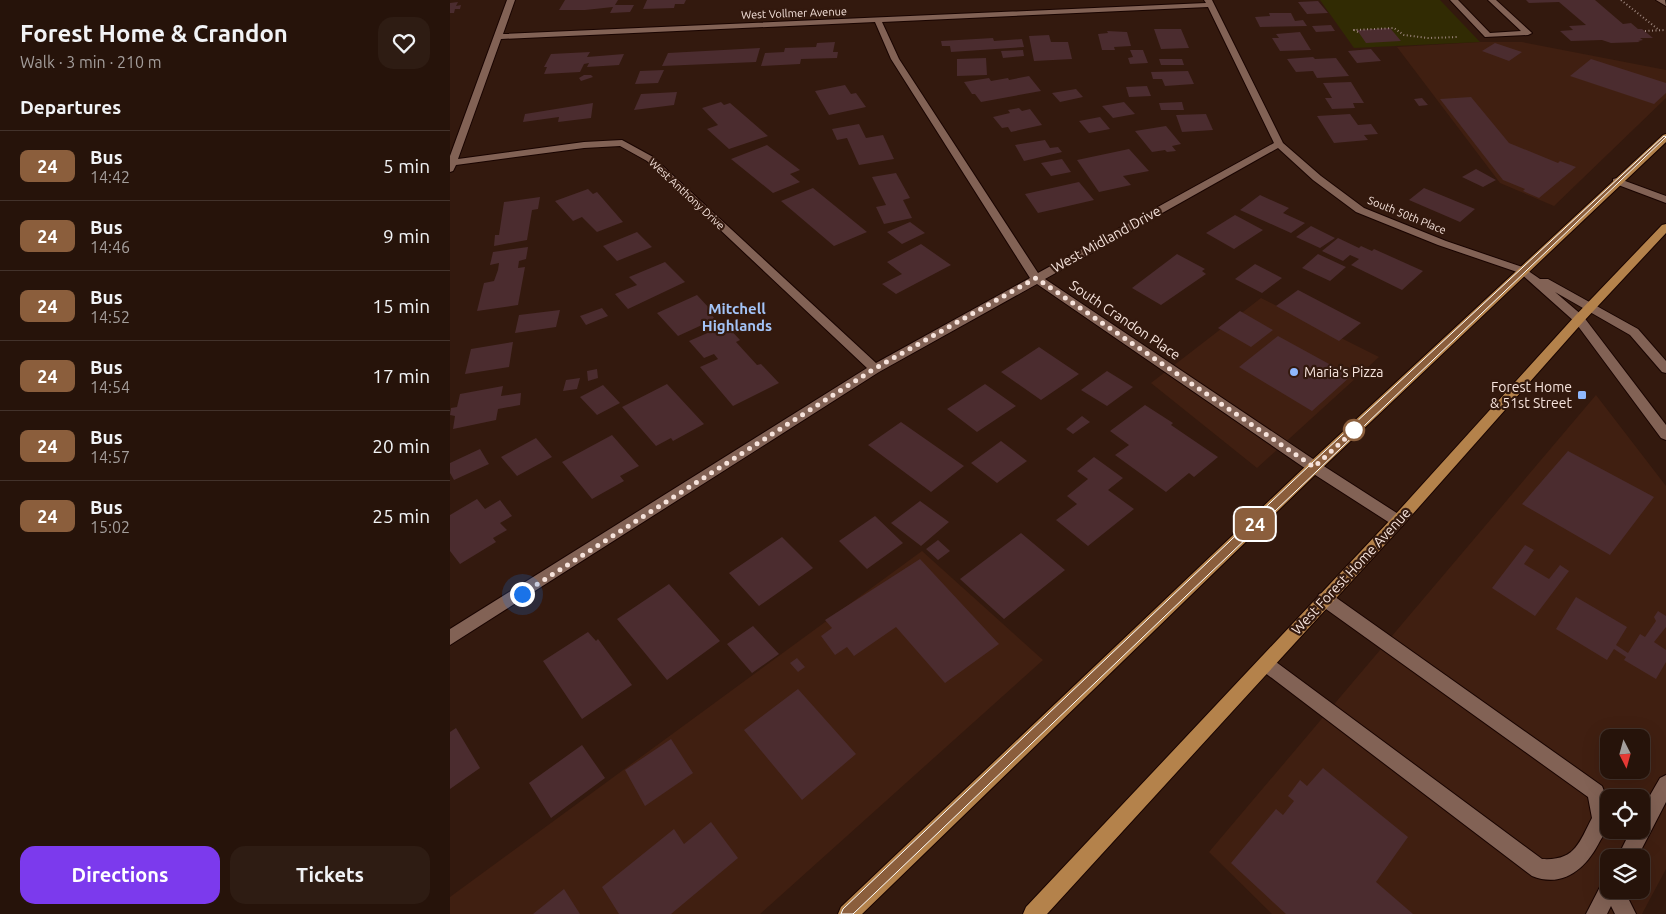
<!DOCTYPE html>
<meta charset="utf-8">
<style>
body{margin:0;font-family:Ubuntu,sans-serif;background:#2e1c13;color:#f1f3f6;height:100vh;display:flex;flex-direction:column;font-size:19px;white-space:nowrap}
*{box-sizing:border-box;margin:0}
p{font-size:16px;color:#a49e9c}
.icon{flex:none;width:28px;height:28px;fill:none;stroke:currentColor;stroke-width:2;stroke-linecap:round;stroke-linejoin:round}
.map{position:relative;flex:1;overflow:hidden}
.drawer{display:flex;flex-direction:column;background:#26130a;width:450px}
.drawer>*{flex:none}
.badge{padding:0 10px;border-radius:8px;font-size:18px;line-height:32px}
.needle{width:32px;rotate:174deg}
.fabs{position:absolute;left:1150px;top:729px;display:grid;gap:10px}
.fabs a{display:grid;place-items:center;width:50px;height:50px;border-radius:10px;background:#26130a;box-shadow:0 5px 20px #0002,0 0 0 1px #42322b;font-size:25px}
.you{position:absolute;width:25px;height:25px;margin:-12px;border:4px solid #fff;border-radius:50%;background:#1a73e8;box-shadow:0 0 0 8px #1a73e833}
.map>.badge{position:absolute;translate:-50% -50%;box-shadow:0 0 0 2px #fff}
h2{padding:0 20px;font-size:19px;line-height:45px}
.round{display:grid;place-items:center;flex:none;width:52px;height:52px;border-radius:15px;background:#2e1c13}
.headline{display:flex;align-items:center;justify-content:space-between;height:85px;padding:0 20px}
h1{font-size:24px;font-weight:700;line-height:38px}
.button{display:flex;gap:10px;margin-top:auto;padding:10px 20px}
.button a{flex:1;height:58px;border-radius:15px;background:#7c3aed;color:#fff;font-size:20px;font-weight:700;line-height:58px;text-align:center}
.button a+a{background:#2e1c13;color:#f1f3f6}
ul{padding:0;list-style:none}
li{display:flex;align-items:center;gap:15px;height:70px;padding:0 20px;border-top:1px solid #42322b}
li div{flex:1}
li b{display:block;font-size:19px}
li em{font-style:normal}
li .badge{min-width:55px;font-weight:700;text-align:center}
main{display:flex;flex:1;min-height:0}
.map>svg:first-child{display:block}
.built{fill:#401f11;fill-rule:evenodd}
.green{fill:#312b03}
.building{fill:#4b2c2f}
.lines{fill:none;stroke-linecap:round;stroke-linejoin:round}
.service-casing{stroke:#190400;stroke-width:2}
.minor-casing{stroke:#190400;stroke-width:2}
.tertiary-casing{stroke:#190400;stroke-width:2}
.primary-casing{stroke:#190400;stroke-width:2}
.path{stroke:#9d867e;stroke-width:2;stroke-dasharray:1 2.5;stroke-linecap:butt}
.service{fill:#826255;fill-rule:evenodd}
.minor{fill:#826255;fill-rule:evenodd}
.tertiary{fill:#826255;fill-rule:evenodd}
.primary{fill:#b4824b;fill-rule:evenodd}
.line{fill:#8b5e3c;stroke:#fff}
.walk{stroke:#f6e3dc;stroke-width:5;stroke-dasharray:0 9}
.poi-dot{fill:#8fb8fd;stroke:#33190e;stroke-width:2}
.stop-dot{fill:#fff;stroke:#8b5e3c;stroke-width:2.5}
.labels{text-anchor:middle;stroke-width:4.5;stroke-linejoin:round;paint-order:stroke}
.far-street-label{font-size:11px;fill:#f6e3dc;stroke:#33190e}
.street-label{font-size:14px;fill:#f6e3dc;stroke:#33190e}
.poi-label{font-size:14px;fill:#f6e3dc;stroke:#33190e;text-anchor:start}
.neighbourhood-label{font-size:15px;font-weight:bold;fill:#a3c3f6;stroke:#33190e}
</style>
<main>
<section class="drawer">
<div class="headline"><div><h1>Forest Home &amp; Crandon</h1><p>Walk · 3 min · 210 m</p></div><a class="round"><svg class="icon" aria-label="heart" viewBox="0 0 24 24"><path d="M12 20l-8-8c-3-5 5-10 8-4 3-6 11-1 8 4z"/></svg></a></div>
<h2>Departures</h2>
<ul>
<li><span class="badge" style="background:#8b5e3c;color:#fff">24</span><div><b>Bus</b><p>14:42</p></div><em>5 min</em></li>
<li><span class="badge" style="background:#8b5e3c;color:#fff">24</span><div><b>Bus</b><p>14:46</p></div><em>9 min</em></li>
<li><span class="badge" style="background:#8b5e3c;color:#fff">24</span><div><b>Bus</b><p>14:52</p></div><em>15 min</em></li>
<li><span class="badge" style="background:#8b5e3c;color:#fff">24</span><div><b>Bus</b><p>14:54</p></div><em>17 min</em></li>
<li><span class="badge" style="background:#8b5e3c;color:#fff">24</span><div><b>Bus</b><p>14:57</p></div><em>20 min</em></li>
<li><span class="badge" style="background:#8b5e3c;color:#fff">24</span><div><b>Bus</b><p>15:02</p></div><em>25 min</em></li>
</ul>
<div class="button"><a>Directions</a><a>Tickets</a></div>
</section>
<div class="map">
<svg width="1216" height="914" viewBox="0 0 1216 914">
<rect width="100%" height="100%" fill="#33190e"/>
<path class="built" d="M1030,42h42l144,28v28l-112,108 -54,-23 -103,-136z
M811,298l118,59 -122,111 -106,-85z
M1146,395l70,91v383l-24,45h-370l-63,-62zM1159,738h32v32h-32zM1159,798h32v32h-32zM1159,858h32v32h-32z
M472,551l121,109 -283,254h-310v-17z"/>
<path class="green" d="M870,0h120l40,42 -126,6z"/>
<path class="building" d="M115,0h53l-3,5h19l-4,7 -20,1 3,-6 -28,3h-26z
M197,0h39l-2,4h-9l-1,4 -31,1z
M1076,0h69l28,24 8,-1 7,6h4l11,9h-13l3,2 -5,1 2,1 -29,1 -9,-3 -31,1 -11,-10 13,-1 -4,-4 17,-1 -27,-23 -30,1z
M868,1l10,12 -21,1 -9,-12z
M8,2l-2,4 5,-1 -1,4h-5l-1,4h-4v-10z
M819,13h22l4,8 8,-1 4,6 -47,1 -5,-10 15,-1z
M881,25l4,6 -19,1 -4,-6z
M940,28l11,13 -35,2 -9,-13z
M704,29h27l8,19 -28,1z
M657,31l20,1 4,14 -17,1 1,3h-13l-4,-16 10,-1z
M850,32l11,18 -31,1 -8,-13h7l-3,-4z
M599,35l2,7h17l4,17 -38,2 -5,-25z
M543,38l1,3 28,-2 2,8 -73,5 -1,-6h-8l-1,-5z
M385,42l-2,10h5l-1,6 -36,1 -1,5 -39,2 4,-13 19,-1 1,-4 31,-1 1,-4z
M1045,43l27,9 -13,9 -27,-10z
M310,48l-4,14 -94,4 6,-13z
M921,49l10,12 -24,2 -9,-12z
M573,50l1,6 -21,2 -2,-7z
M680,50h13l5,13 -18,1 -2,-6 5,-1z
M140,52l-3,5 37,-3 -5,11 -32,2 2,-4 -5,1 -4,8 -36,2 3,-7h-3l7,-13z
M863,57l2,2 21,-1 13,18 -32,2 -4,-7 -17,1 -9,-13z
M536,58l1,17 -30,1v-17z
M709,59h23l2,6h-23z
M1141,59l75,24v10l-12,11 -84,-28z
M214,70l-6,13 -23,1 5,-13z
M738,71l6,13 -29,2 -3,-7h-9l-2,-7z
M134,75h7l2,2 -12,4 -2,-3z
M579,76l12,15 -60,11 -6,-8h-3l-8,-12 25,-4 2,3 17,-3 1,2z
M901,82l13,21h-11l2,5 -23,1 -7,-11h7l-9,-15z
M395,85l6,9 5,-1 10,14 -37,8 -14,-24z
M697,86l4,10 -22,1 -3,-10z
M626,89l7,8 -23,5 -8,-9z
M227,92l-3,13 -40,5 7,-16z
M1021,97l38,46 49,20 2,-2 16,6 -37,31 -16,-7 2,-2 -22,-9 -63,-81z
M972,98l6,7 -9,1 -5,-7z
M271,102l3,3 6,-2 38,33 -39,13 -22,-20 11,-4 -16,-17z
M674,102l11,12 -22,4 -11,-12z
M732,102l2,8h-23l-2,-7z
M143,103l-2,15 -33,4 1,-5 -36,5 2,-8z
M569,108l3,3 8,-2 12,16 -31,7 -3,-5 -6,1 -9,-11 17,-4 -2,-3z
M756,114l7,16 -31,2 -6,-17z
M900,114l8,11 13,-1 7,10 -14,1 4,5 -34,3 -17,-27z
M650,117l10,12 -21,4 -10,-12z
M409,124l7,14 17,-3 11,24 -35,6 -12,-27 -10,2 -5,-11z
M716,126l15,18 -9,2 4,5 -9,1 -2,-2 -13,2 -17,-21z
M595,140l5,8 8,-1 4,5 -38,9 -9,-16z
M317,145l33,25 -10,4 10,8 -27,11 -42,-34z
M679,149l20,22 -26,5 8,9 -32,7 -22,-32z
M612,159l9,13 -20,4 -10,-13z
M1026,169l20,11 -13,7 -21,-10z
M446,173l14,25 -7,2 9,18 -28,6 -8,-17 10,-2 -14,-28z
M629,182l15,18 -56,13 -13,-19z
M363,188l54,44 -33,14 -53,-45z
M974,188l51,21 -15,13 -51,-22z
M138,189l5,5 4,-2 26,30 -26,10 -15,-15 -9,4 -18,-20z
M810,195l29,13 -6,5 22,10 -14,10 -51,-23z
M90,197l-2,12 -6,1 -5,30 -33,6 1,-11h4l5,-33z
M785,215l28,15 -29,19 -28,-16z
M460,222l15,11 -23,11 -15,-12z
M861,226l24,12 -15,10 -24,-11z
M187,232l15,15 -35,14 -14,-15z
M888,238l21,10 2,-2 11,5 2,-2 49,22 -21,19 -51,-25 8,-6 -9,-4 -7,6 -21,-10z
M471,244l30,21 -55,29 -14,-10 20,-10 -15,-12z
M78,247l-2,12 -7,2 -1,7 7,-1 -7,38 -41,6 7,-28 10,-2 4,-11 1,-7 -9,2 3,-13z
M727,254l28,15 -3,2 4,3 -45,31 -29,-17z
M868,254l28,13 -16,14 -28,-13z
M215,262l20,20 -57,27 -13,-15 22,-9 -8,-8z
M805,264l27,14 -20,15 -27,-14z
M848,290l2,1 61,32 -22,18 -63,-35z
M247,295l13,14 -3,1 8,9 -37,17 -21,-23z
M152,308l6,8 -22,9 -6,-9z
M110,310l-4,17 -41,6 4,-18z
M790,311l33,19 -22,17 -33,-19z
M276,325l14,15 -4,2 21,23 4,-1 18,19 -46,23 -33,-39 18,-8 -4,-5 -10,4 -15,-17z
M828,336l73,40 -39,35 -73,-44z
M63,342l-4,25 -44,7 6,-25z
M589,347l40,27 -38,26 -40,-28z
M147,369l1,9 -10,3 -1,-10z
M657,371l26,16 -26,19 -26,-16z
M130,378l-3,11 -14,2 3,-11z
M217,384l37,40 -31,17 -2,-3 -15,8 -34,-39z
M535,384l31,22 -39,26 -30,-23z
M153,385l17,18 -23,12 -17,-18z
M53,386l-2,10 20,-3 -1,12 -22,4 -2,11 -43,9 2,-13 -5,-1 1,-7 6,-1 3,-13z
M695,405l28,18 -2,2 47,32 -24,20 -5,-4 -23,19 -51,-37 14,-10 -19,-14z
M632,416l8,6 -17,12 -7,-5z
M451,422l63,44 -33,26 -63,-47z
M162,435l27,31 -19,10 4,5 -32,18 -30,-37z
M86,438l16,19 -35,19 -16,-19z
M551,441l26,20 -30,22 -26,-20z
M30,449l9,15 -35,16 -4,-7v-10z
M1118,451l86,46 -44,58 -88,-51z
M644,457l29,21 -15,12 26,19 -46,37 -32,-26 21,-16 -10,-8 21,-17 -11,-8z
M27,499l8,10 15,-9 12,16 -12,7 7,7 -14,8 3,4 -36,22 -10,-13v-36z
M470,501l29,21 -28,24 -30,-23z
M425,516l28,27 -36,26 -28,-28z
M571,533l44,37 -61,49 -44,-40z
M332,537l31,31 -54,38 -30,-33z
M488,540l12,11 -12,9 -12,-11z
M1075,545l9,5 -10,14 25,15 11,-14 9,6 -34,45 -43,-28z
M470,559l79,85 -54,39 -49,-56 -42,29 -7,-9 -12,8 -14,-19 11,-8 -7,-8z
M219,584l51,57 -53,39 -50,-61z
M1126,597l51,30 -11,18 12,8 12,-19 5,3 11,-16 -2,-4 4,-6 8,5v11l-12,15 12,8v12l-10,17 -32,-19 2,-3 -12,-8 -7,11 -51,-31z
M303,626l26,28 -27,19 -25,-29z
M138,632l8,9 2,-2 34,46 -50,34 -39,-58z
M347,658l8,9 -7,5 -8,-9z
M348,689l58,65 -54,46 -58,-70z
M6,728l24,40 -30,21v-57z
M221,739l22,34 -48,33 -20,-36z
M132,745l23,33 -54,40 -22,-35z
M873,768l85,69 -32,45 37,32h-127l-55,-51 45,-54 7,6 11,-14 -6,-5 12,-16 7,6z
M261,822l27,36 -67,56h-52l-17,-27 72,-58 10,15z
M114,889l16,25h-47z"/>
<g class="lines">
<defs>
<path id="service" d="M1000,0h8l32,33 31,-2 -33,-31h8l36,33 -4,2 -43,2z
M1167,178l49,18v7l-53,-20v-4z
M875,592l6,2 271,192c5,11 8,25 7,38 -1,5 -6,12 -9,17 -13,26 -36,48 -68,35l-272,-207 -2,-5 2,-5 6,-2 6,2 270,200c33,2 37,-16 50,-41l-4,-21 -269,-193 -2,-5 2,-5z
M1216,775v27l-29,56h-20l14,-28h10v-19l19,-33z
M1159,880v10h15l12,24h-21l-4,-8 -4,8h-21l16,-31z"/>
<path id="minor" d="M57,0h8l-12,34 703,-31 -2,-3h8l71,143 38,33 43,32 82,33 82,28 2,2 -6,3 -4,-1 -82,-28 -82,-33 -43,-32 -35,-32 -233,131 274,184 84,54 2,4 -2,4 -5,2 -5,-2 -84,-54 -272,-187 -158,88 -429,273v-16l417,-261 -220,-207 -27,-15 -36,2 -128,17 -3,6 -3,1v-16zM758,7l66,136 -236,130 -139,-214 -17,-37zM425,22l16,37 139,219 -154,85 -223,-206 -31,-17 -38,2 -126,17 43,-120z
M1206,0h9l1,6z"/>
<path id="tertiary" d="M1074,268l16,11h8l90,50 28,32v12l-4,-1 -32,-37 -75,-43 28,24 83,109v15l-5,-2 -86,-116 -55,-49 -2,-2 2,-2z"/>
<path id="primary" d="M1216,134v8l-347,329 -457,443h-24l3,-7 468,-444 354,-328z
M1216,224v9l-83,89 -180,203 -356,389h-24l3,-7 367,-390 182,-201 87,-91z"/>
</defs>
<use href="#service" class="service-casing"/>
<use href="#minor" class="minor-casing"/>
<use href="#tertiary" class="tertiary-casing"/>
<use href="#primary" class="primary-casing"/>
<path class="path" d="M1171,0l38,30
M1195,31l21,-1
M908,32l-4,-2 40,-2 10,7 24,3 30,-1"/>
<use href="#service" class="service"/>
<use href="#minor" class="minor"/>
<use href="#tertiary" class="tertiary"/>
<use href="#primary" class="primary"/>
</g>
<path class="line" d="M1214,136l2,1 -348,333 -465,444h-12l2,-5 468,-445z"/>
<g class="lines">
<path class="walk" d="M72,594l352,-225 162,-91 278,189 43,-39 -3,2"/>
</g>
<g class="poi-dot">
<circle cx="844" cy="372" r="5"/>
<rect x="1127" y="390" width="10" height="10" rx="2.5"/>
</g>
<circle class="stop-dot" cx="904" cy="430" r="10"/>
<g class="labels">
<g class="far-street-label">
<text transform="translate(344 13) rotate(-2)" y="4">West Vollmer Avenue</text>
<text transform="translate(237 194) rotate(43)" y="4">West Anthony Drive</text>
<text transform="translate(957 215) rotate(22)" y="4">South 50th Place</text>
</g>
<g class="street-label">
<text transform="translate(656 239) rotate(-29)" y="5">West Midland Drive</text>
<text transform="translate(675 320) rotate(34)" y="5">South Crandon Place</text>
<text transform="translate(901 571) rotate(-47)" y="5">West Forest Home Avenue</text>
</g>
<g class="poi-label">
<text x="854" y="377">Maria's Pizza</text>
<text x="1122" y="392" text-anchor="end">Forest Home<tspan x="1122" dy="16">&amp; 51st Street</tspan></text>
</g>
<g class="neighbourhood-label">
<text x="287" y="314">Mitchell<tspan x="287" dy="17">Highlands</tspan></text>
</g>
</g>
</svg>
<div class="fabs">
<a><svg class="needle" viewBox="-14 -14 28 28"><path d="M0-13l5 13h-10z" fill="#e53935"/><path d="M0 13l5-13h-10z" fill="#a49e9c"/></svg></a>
<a><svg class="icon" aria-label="locate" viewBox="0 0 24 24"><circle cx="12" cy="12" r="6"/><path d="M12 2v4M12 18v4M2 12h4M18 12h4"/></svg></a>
<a><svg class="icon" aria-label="layers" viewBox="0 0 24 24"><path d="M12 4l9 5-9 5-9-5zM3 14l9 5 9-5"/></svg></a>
</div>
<div class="you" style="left:72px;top:594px"></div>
<b class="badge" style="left:805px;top:524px;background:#8b5e3c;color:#fff">24</b>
</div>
</main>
